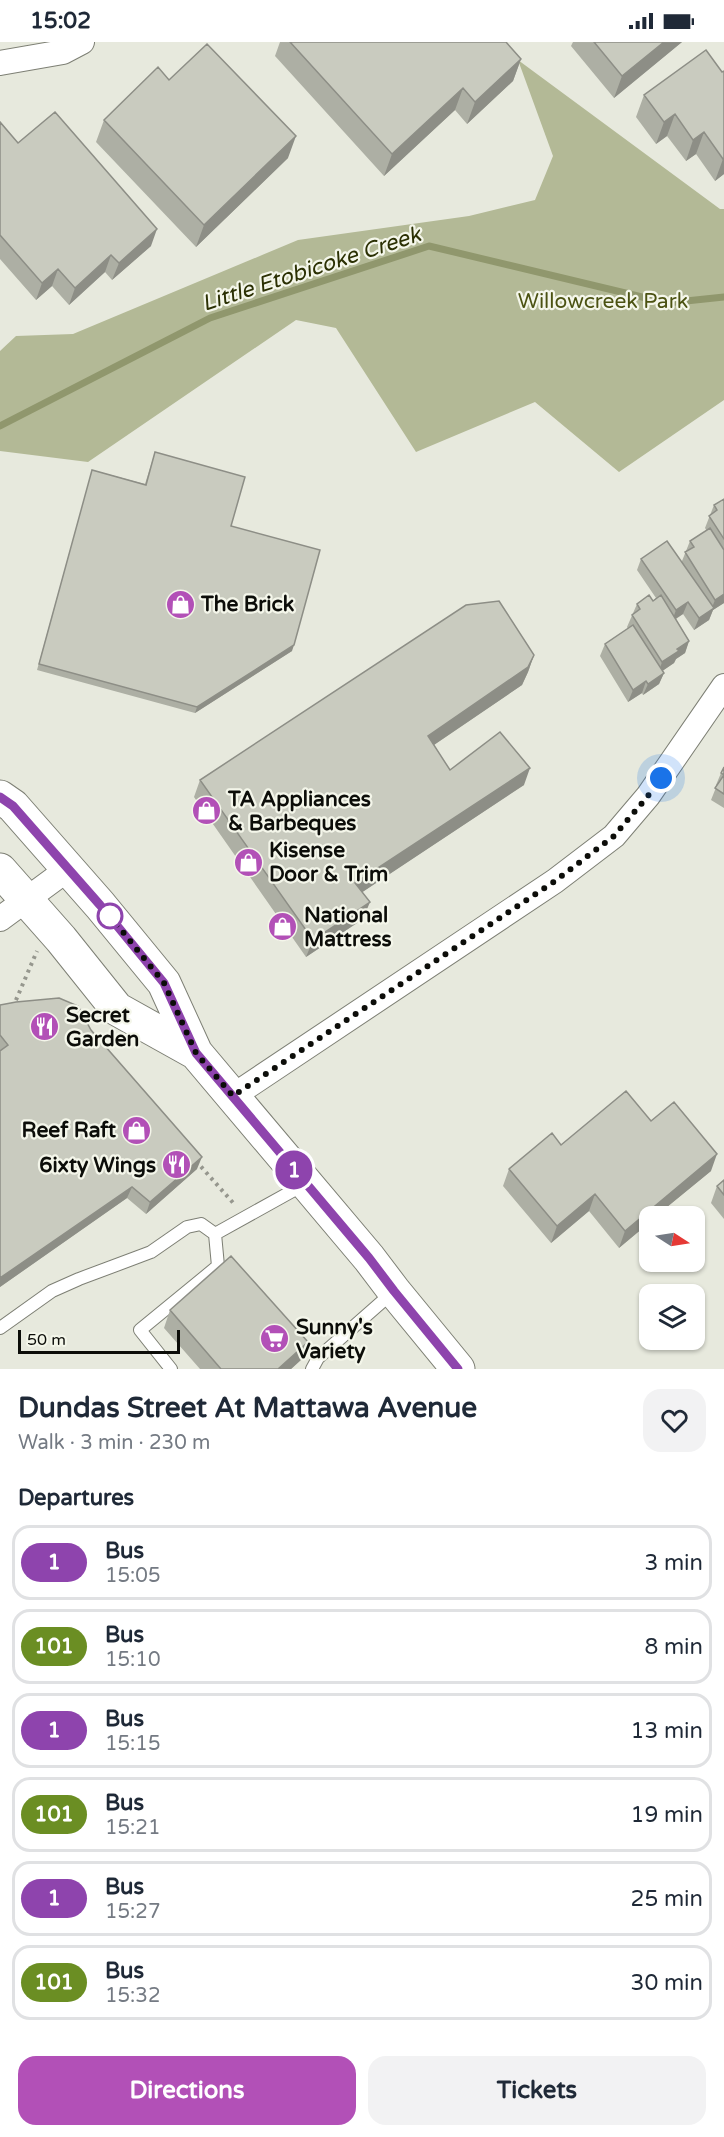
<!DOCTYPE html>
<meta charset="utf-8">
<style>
body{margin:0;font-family:"Varela Round",sans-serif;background:#f2f2f3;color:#1f2937;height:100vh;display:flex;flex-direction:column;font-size:22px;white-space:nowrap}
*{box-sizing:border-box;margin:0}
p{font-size:20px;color:#747a83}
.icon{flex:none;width:33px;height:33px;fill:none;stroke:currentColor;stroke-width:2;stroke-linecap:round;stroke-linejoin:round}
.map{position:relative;height:1327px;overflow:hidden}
.details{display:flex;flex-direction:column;background:#fff;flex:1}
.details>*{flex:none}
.badge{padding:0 12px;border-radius:20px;font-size:21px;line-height:39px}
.needle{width:39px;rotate:102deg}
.tools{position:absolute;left:639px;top:1164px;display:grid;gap:12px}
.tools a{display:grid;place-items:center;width:66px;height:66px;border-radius:12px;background:#fff;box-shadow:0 2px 4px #0004;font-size:30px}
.scale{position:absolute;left:18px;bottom:15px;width:162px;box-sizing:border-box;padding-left:6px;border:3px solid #0c0d09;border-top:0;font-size:16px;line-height:21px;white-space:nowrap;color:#0c0d09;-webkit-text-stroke:4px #f4f6ea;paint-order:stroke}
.you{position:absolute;width:30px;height:30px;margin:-15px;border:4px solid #fff;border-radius:50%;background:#1a73e8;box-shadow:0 0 0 9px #1a73e833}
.map>.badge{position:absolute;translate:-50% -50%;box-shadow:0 0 0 3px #fff}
h2{padding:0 18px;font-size:22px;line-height:54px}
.round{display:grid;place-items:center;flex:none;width:63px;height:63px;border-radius:18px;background:#f2f2f3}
.headline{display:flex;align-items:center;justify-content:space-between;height:102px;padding:0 18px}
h1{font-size:28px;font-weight:700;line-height:45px}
.cta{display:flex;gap:12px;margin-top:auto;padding:12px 18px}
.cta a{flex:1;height:69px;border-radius:18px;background:#b250b7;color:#fff;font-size:24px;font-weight:700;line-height:69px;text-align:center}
.cta a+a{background:#f2f2f3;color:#1f2937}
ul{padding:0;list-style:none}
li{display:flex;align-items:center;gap:18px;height:75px;margin:0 12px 9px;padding:0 6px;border:3px solid #e0e1e3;border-radius:18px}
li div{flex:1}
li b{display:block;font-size:22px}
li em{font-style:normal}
li .badge{min-width:66px;font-weight:700;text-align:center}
.status{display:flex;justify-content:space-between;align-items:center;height:42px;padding:0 30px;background:#fff;direction:ltr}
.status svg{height:16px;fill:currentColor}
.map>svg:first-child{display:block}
.green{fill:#b3b996}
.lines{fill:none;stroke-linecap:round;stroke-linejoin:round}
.stream{stroke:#90976d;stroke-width:7}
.service-casing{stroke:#7d7f74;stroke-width:14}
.minor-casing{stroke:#7d7f74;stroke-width:26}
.primary-casing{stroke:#7d7f74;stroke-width:35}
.path{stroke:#96978e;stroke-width:4;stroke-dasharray:3 4.5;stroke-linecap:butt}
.service{stroke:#fff;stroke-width:12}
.minor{stroke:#fff;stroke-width:24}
.primary{stroke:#fff;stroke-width:33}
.wall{fill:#adafa4}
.shaded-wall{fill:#8d8e86}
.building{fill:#c9cbbf;stroke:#8d8e86;stroke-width:1.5}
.line-casing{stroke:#fff;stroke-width:14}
.line{stroke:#8e44ad;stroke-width:9}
.walk{stroke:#0c0d09;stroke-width:6;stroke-dasharray:0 10.8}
.stop-dot{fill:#fff;stroke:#8e44ad;stroke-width:3}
.labels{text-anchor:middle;stroke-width:4.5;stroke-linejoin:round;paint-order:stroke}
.park-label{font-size:21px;fill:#4b5212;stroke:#f4f6ea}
.poi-label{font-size:21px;font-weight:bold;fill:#0c0d09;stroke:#f4f6ea;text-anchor:start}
.water-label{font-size:22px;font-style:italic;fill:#2b3003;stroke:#f4f6ea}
</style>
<div class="status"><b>15:02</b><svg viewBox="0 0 49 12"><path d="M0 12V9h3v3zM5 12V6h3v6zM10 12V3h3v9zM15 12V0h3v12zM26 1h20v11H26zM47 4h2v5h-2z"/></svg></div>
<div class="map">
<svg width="724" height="1327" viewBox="0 0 724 1327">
<rect width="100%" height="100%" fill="#e7e9dd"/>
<path class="green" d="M518,18l202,149h4v191l-105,72 -84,-70 -119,50 -80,-124 -40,-8 -208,142 -88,-11v-100l16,-15 57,-2 225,-94 171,-24 66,-16 18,-44z"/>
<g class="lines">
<path class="stream" d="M0,384l210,-108 219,-72 238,57 57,-6"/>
<defs>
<path id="service" d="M215,1192l90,-50
M0,1286l52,-37 27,-12 72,-27 36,-25 14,-3 14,10 3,32 -78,64 31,39
M312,1327l6,-11 75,-66"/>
<path id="minor" d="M0,21l63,-11 19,-10
M0,877l68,-50
M233,1054l322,-215 59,-45 34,-40 76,-110"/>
<path id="primary" d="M0,755l13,9 87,99 64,78 32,70 173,205 25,33 64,78
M0,828l61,69 56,70 79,44"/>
</defs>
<use href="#service" class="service-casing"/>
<use href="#minor" class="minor-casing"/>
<use href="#primary" class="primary-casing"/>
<path class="path" d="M13,965l24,-56
M196,1119l39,44"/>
<use href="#service" class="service"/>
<use href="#minor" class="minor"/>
<use href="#primary" class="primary"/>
</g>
<path class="wall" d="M280,0h226l15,17 -8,22 -46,43 -12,-14 -71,66 -109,-120z
M573,0h109l-68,56 -43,-52z
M722,30l2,102 -9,7 -19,-27 -10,7 -19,-25 -11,8 -20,-27 8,-22z
M169,38l119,78 -92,89 -100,-105 8,-22z
M0,80l18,21 133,103 -39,34 -7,-8 -36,33 -17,-19 -16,14 -36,-41z
M155,410l76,74 61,125 -97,62 -158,-43 55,-200 53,14z
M724,457v104l-11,7 -4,10 -15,10 -11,-16 -7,5 13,22 -4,12 -9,6 -2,4 -12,8 2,2 -5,11 -16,11 -1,-2 -14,9 -28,-46 5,-12 23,-15 -1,-2 10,-23 16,-3 3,-3 -19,-28 4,-11 41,2 8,-20 17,-10 -2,-3 9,-23z
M534,613l-6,17 -6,13 -88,60 16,25 74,15 -162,107 1,27 -57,38 -112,-160 6,-17z
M724,725v41l-13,-8 6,-15h-1l5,-12z
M0,963l91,25 106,139 -51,45 -19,-16 -127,89z
M651,1079l60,50 -55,45h-6v6l-31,26 -30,-37 -38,32 -48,-57 6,-17 52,-24z
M724,1138v39l-13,-16 6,-17z
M170,1268l132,49 -11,10h-91l-36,-41z"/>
<path class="shaded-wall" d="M664,0h18l-68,56 8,-22z
M521,17l-8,22 -46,43 8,-22z
M463,46l-8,22 -71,66 8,-22z
M675,72l-8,22 -11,8 8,-22z
M704,90l-8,22 -10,7 7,-21z
M296,94l-8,22 -92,89 8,-22z
M724,116v16l-9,7 8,-22z
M157,187l-6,17 -39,34 7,-17z
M111,213l-6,17 -36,33 6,-17z
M58,227l-6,17 -16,14 6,-17z
M724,552v9l-11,7 -4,10 -15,10 5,-12 12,-8 4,-10z
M688,560l-5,12 -11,7 4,-11z
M689,599l-4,12 -9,6 -2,4 -16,11 4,-12 15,-13z
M294,603l-2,6 -97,62 2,-6z
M534,613l-6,17 -6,13 -100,68 6,-17z
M664,631l-5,11 -16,11 5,-11z
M646,639l-4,12 -14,9 5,-12z
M530,726l-6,17 -175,116 6,-18z
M370,860l-7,17 -57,38 7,-17z
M717,1112l-6,17 -55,45h-6v6l-31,26 6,-17z
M202,1115l-5,12 -51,45 4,-12z
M132,1145l-5,11 -127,89v-9z
M595,1152l-6,17 -38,32 6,-17z
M308,1300l-6,17 -11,10h-13z"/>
<path class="building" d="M290,0h216l15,17 -46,43 -12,-14 -71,66z
M594,0h70l-42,34z
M207,2l89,92 -92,89 -100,-105 54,-53 11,13z
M706,8l16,22 2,-1v87l-1,1 -19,-27 -11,8 -18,-26 -11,8 -20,-27z
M55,70l102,117 -38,34 -8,-8 -36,33 -17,-19 -16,14 -42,-48v-113l18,21z
M155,410l90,25 -14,49 89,24 -26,95 -97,62 -158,-43 53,-194 54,15z
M724,457v40l-15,-23 8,-6 -3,-5z
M710,486l14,22v44l-9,6 -30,-48 9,-5 -4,-6z
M667,499l47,67 -15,10 -11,-16 -12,8 -35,-51z
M649,553l4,6 8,-6 28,46 -12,8 2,2 -17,11 -30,-47 8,-6 -3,-5z
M499,559l35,54 -6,12 -100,69 22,34 50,-38 30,36 -175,115 15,19 -57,38 -113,-160 266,-175z
M633,583l31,48 -16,11 -2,-3 -13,9 -28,-46z
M724,725v27l-9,-6 9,-13 -3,-2z
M59,956l19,8 13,24 111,127 -52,45 -18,-15 -132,91v-227l8,-6 -8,-10v-30l16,-3z
M626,1049l25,30 23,-19 43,52 -92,77 -30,-37 -38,32 -48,-57 43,-36 9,12z
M724,1138v15l-7,-9z
M231,1214l77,86 -30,27h-57l-51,-59z"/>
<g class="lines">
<defs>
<path id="line" d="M0,755l13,9 87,99 64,78 32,70 173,205 25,33 64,78"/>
</defs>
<use href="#line" class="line-casing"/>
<use href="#line" class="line"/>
<path class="walk" d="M110,874l54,67 32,70 37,43 322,-215 59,-45 34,-40 13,-18"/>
</g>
<defs>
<symbol id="shop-disc" viewBox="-11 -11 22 22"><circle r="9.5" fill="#b250b7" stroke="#f4f6ea"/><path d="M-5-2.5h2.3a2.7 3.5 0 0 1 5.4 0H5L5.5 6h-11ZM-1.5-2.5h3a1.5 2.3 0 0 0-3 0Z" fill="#fff"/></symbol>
<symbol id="restaurant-disc" viewBox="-11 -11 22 22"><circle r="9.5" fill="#b250b7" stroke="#f4f6ea"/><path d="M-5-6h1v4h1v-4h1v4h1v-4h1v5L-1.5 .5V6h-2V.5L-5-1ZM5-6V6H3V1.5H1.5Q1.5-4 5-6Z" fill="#fff"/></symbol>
<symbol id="supermarket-disc" viewBox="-11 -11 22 22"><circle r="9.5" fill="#b250b7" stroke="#f4f6ea"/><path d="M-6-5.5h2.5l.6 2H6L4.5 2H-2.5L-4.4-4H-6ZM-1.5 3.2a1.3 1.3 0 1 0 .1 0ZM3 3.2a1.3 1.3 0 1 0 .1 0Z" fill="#fff"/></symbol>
</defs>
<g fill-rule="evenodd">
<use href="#shop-disc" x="164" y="546" width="33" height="33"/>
<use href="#shop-disc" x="190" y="752" width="33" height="33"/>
<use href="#shop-disc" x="232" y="804" width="33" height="33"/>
<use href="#shop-disc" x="266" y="868" width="33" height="33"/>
<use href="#restaurant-disc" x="28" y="968" width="33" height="33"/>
<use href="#shop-disc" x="120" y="1072" width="33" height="33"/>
<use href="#restaurant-disc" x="160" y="1106" width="33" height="33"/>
<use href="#supermarket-disc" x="258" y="1280" width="33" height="33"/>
</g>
<circle class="stop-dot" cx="110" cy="874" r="12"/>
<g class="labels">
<g class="park-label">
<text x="603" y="266">Willowcreek Park</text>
</g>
<g class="poi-label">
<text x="201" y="569">The Brick</text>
<text x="228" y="764">TA Appliances<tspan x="228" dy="24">&amp; Barbeques</tspan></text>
<text x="269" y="815">Kisense<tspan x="269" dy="24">Door &amp; Trim</tspan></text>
<text x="304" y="880">National<tspan x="304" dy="24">Mattress</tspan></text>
<text x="66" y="980">Secret<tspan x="66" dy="24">Garden</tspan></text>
<text x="116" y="1095" text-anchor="end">Reef Raft</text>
<text x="156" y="1130" text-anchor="end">6ixty Wings</text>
<text x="296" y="1292">Sunny's<tspan x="296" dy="24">Variety</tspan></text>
</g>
<g class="water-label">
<text transform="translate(311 226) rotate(-18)" y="8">Little Etobicoke Creek</text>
</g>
</g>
</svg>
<div class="tools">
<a><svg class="needle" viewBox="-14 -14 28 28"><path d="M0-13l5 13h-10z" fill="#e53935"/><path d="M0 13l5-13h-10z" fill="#747a83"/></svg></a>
<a><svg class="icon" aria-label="layers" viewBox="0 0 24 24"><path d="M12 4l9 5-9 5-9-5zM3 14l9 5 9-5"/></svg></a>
</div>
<div class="scale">50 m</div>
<div class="you" style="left:661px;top:736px"></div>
<b class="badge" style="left:294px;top:1128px;background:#8e44ad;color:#fff">1</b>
</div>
<section class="details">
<div class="headline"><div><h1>Dundas Street At Mattawa Avenue</h1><p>Walk · 3 min · 230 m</p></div><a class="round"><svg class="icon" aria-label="heart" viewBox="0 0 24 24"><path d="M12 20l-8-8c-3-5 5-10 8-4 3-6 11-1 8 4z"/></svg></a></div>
<h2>Departures</h2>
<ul>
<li><span class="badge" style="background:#8e44ad;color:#fff">1</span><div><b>Bus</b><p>15:05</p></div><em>3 min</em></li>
<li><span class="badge" style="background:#6b8e23;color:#fff">101</span><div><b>Bus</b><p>15:10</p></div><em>8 min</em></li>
<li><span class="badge" style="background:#8e44ad;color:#fff">1</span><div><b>Bus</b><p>15:15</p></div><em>13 min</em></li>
<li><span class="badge" style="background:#6b8e23;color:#fff">101</span><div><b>Bus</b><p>15:21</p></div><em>19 min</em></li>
<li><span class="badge" style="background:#8e44ad;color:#fff">1</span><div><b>Bus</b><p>15:27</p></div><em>25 min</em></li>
<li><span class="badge" style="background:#6b8e23;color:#fff">101</span><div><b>Bus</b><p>15:32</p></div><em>30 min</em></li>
</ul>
<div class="cta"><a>Directions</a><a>Tickets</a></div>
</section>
